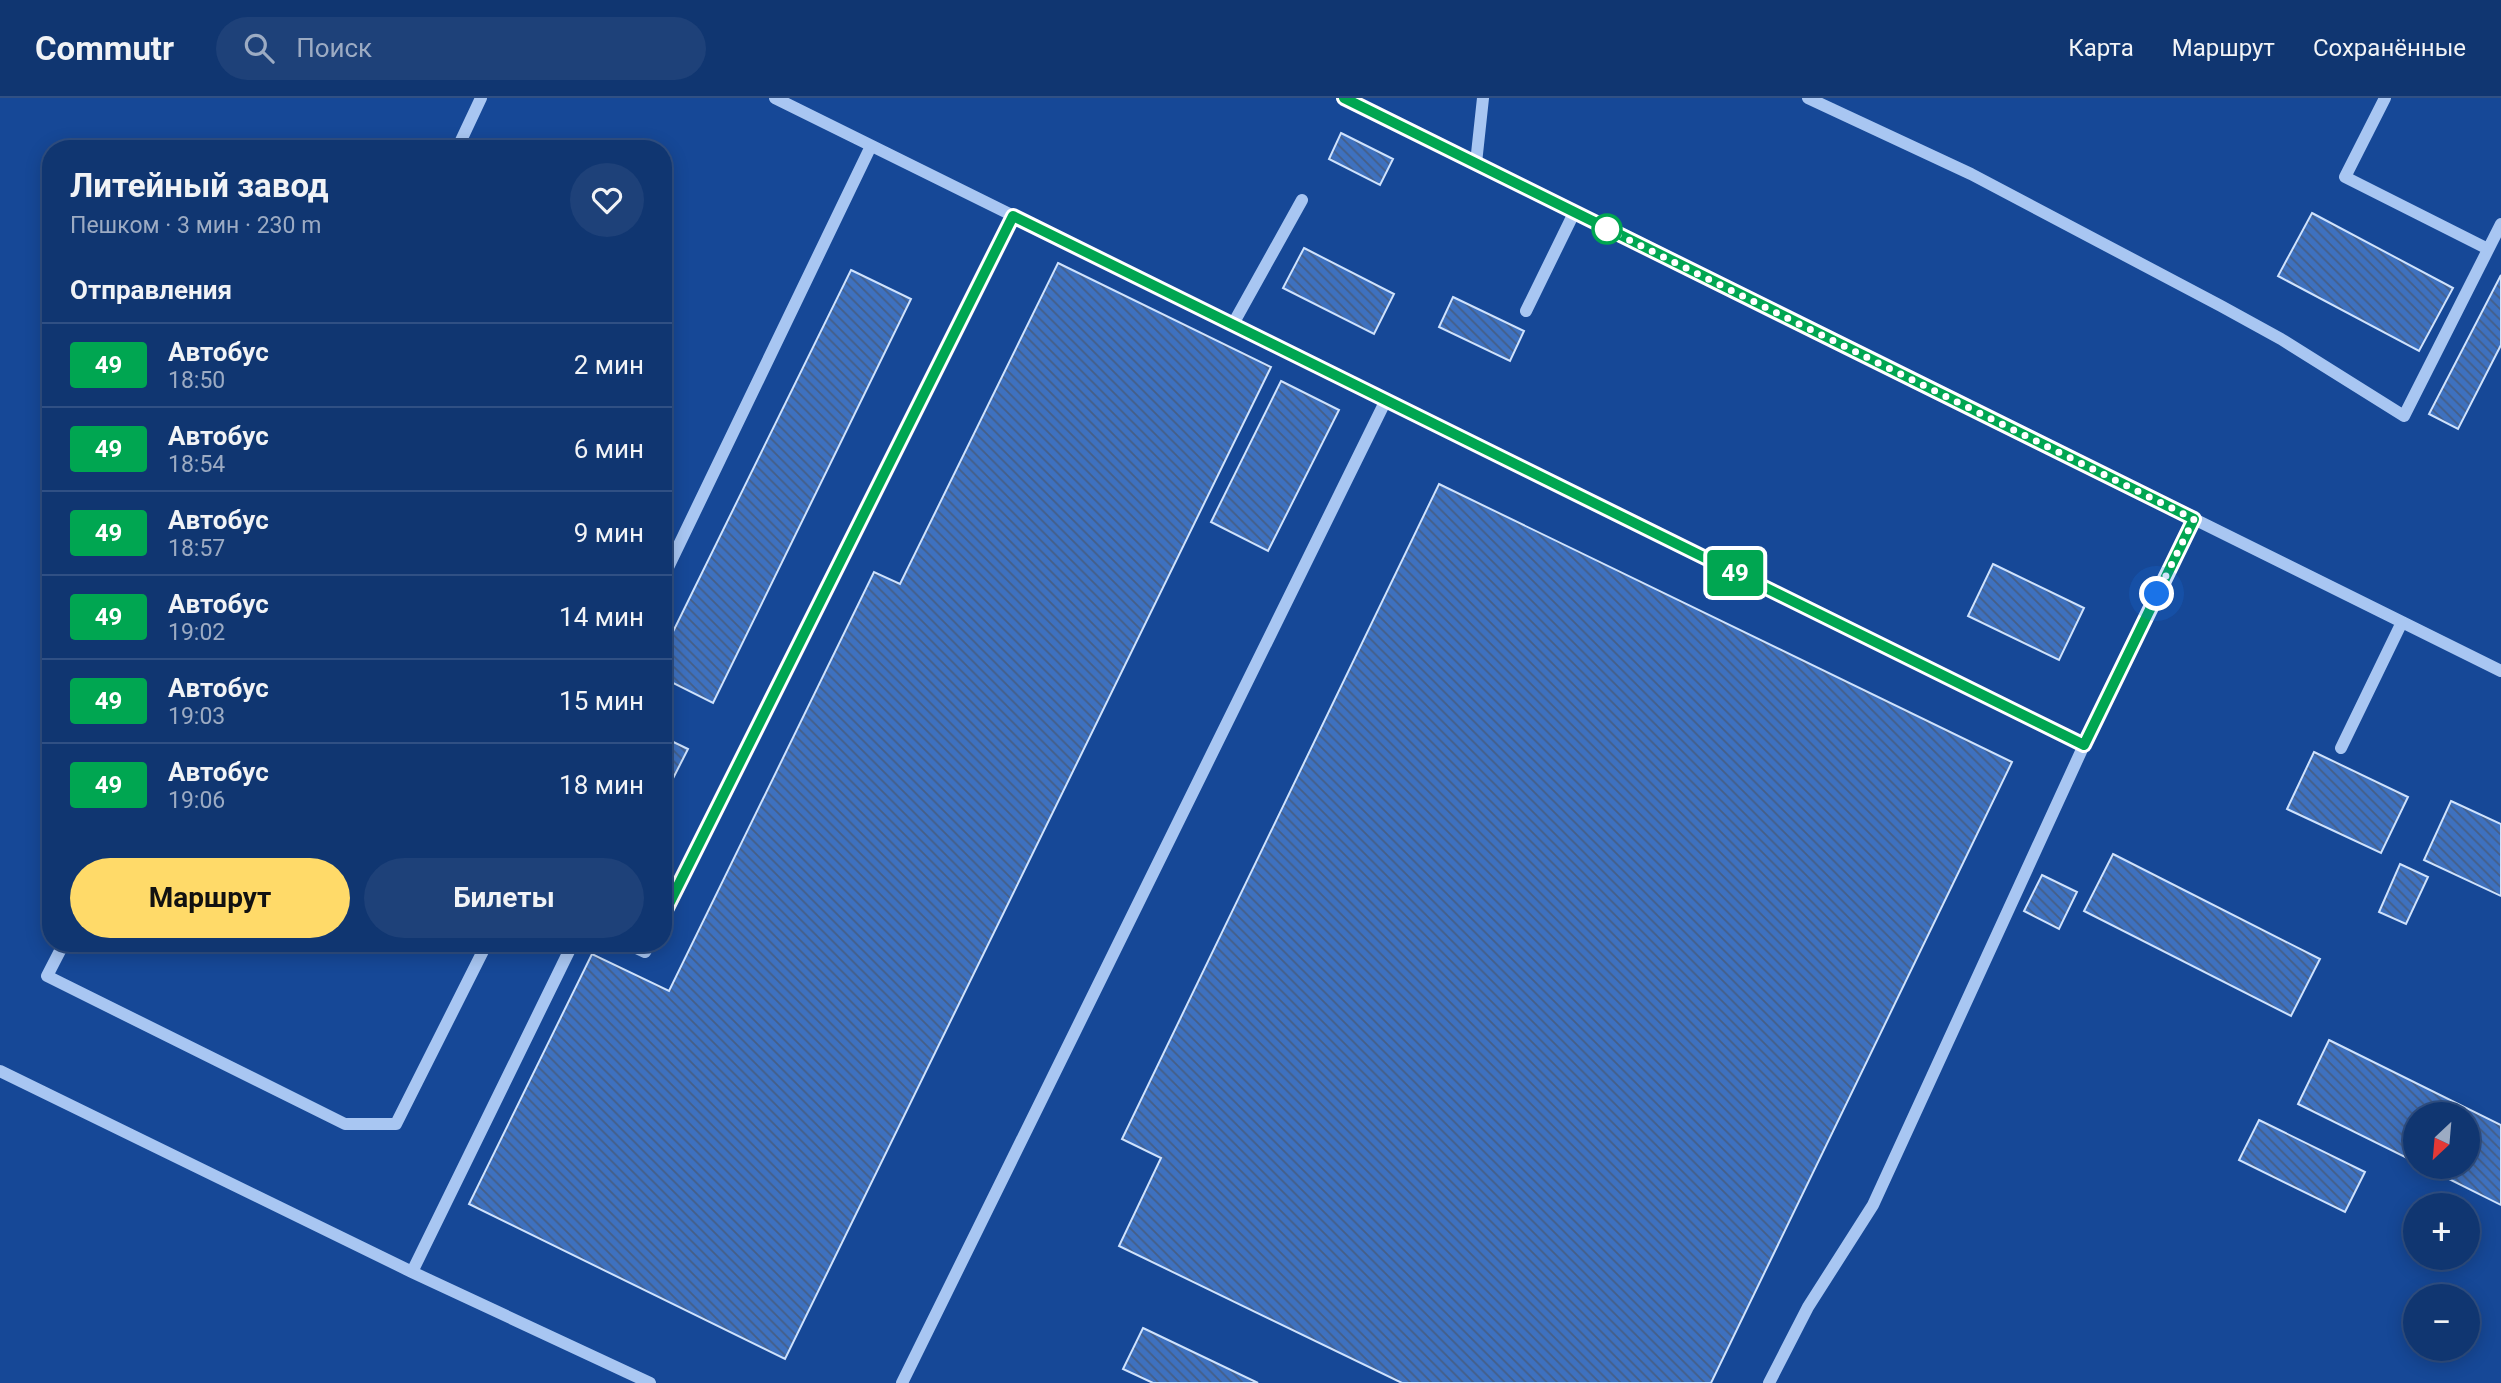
<!DOCTYPE html>
<html lang="ru">
<meta charset="utf-8">
<style>
body{margin:0;font-family:Roboto,sans-serif;background:#1e4179;color:#f1f3f6;height:100vh;display:flex;flex-direction:column;font-size:26px;white-space:nowrap}
*{box-sizing:border-box;margin:0}
p{font-size:23px;color:#9cabc3}
.icon{flex:none;width:38px;height:38px;fill:none;stroke:currentColor;stroke-width:2;stroke-linecap:round;stroke-linejoin:round}
.map{position:relative;flex:1;overflow:hidden}
.sheet{position:absolute;left:42px;top:42px;width:630px;height:812px;display:flex;flex-direction:column;background:#103671;border-radius:28px;box-shadow:0 4px 18px #0003,0 0 0 2px #305084}
.sheet>*{flex:none}
.badge{padding:0 14px;border-radius:5px;font-size:24px;line-height:46px}
.needle{width:46px;rotate:206deg}
.tools{position:absolute;left:2403px;top:1004px;display:grid;gap:14px}
.tools a{display:grid;place-items:center;width:77px;height:77px;border-radius:50%;background:#103671;box-shadow:0 4px 18px #0003,0 0 0 2px #305084;font-size:35px}
.you{position:absolute;width:35px;height:35px;margin:-18px;border:5px solid #fff;border-radius:50%;background:#1a73e8;box-shadow:0 0 0 10px #1a73e833}
.map>.badge{position:absolute;translate:-50% -50%;box-shadow:0 0 0 4px #fff}
h2{padding:0 28px;font-size:26px;line-height:63px}
.round{display:grid;place-items:center;flex:none;width:74px;height:74px;border-radius:37px;background:#1e4179}
.summary{display:flex;align-items:center;justify-content:space-between;height:119px;padding:0 28px}
h1{font-size:33px;font-weight:700;line-height:52px}
.button{display:flex;gap:14px;margin-top:auto;padding:14px 28px}
.button a{flex:1;height:80px;border-radius:42px;background:#ffda69;color:#111;font-size:28px;font-weight:700;line-height:80px;text-align:center}
.button a+a{background:#1e4179;color:#f1f3f6}
ul{padding:0;list-style:none}
li{display:flex;align-items:center;gap:21px;height:84px;padding:0 28px;border-top:2px solid #305084}
li div{flex:1}
li b{display:block;font-size:26px}
li em{font-style:normal}
li .badge{min-width:77px;font-weight:700;text-align:center}
header{display:flex;align-items:center;gap:42px;box-sizing:border-box;height:98px;padding:0 35px;background:#103671;border-bottom:2px solid #305084}
header strong{font-size:33px}
nav{display:flex;gap:38px;margin-inline-start:auto;font-size:24px}
.search{width:490px;height:63px;background:#1e4179;display:flex;align-items:center;gap:18px;box-sizing:border-box;padding:0 24px;border-radius:38px;color:#9cabc3;font-size:26px}
.map>svg:first-child{display:block}
.building{fill:url(#building-back-hatch);stroke:#cfe2fc;stroke-width:2}
.lines{fill:none;stroke-linecap:round;stroke-linejoin:round}
.minor{stroke:#a8c6f2;stroke-width:12}
.line-casing{stroke:#fff;stroke-width:16}
.line{stroke:#00a651;stroke-width:10}
.walk{stroke:#fff;stroke-width:7;stroke-dasharray:0 12.6}
.stop-dot{fill:#fff;stroke:#00a651;stroke-width:3.5}
</style>
<header>
<strong>Commutr</strong>
<div class="search"><svg class="icon" aria-label="search" viewBox="0 0 24 24"><circle cx="10" cy="10" r="6"/><path d="M15 15l6 6"/></svg>Поиск</div>
<nav><a>Карта</a><a>Маршрут</a><a>Сохранённые</a></nav>
</header>
<div class="map">
<svg width="2501" height="1285" viewBox="0 0 2501 1285">
<defs>
<pattern id="building-back-hatch" width="6" height="6" patternUnits="userSpaceOnUse" patternTransform="scale(1.75)"><rect width="6" height="6" fill="#3e71bf"/><path d="M-1 5l2 2M0 0l6 6M5-1l2 2" fill="none" stroke="#455e86"/></pattern>
</defs>
<rect width="100%" height="100%" fill="#164897"/>
<path class="building" d="M1341,35l52,26 -13,26 -51,-26z
M2312,115l141,75 -34,63 -141,-75z
M1304,150l90,46 -20,40 -91,-46z
M1058,165l213,104 -486,992 -316,-155 123,-250 77,37 205,-419 26,12z
M851,172l60,29 -198,404 -50,-25v-26z
M2501,177v70l-43,84 -29,-15z
M1453,199l71,34 -14,30 -71,-34z
M1281,283l58,29 -71,141 -57,-29z
M1439,386l573,278 -301,621h-309l-283,-137 42,-88 -39,-19z
M1993,466l91,44 -25,52 -91,-44z
M663,639l25,12 -25,49z
M2314,654l94,45 -27,56 -94,-44z
M2451,703l50,23v72l-77,-36z
M2113,756l207,105 -29,57 -207,-105z
M2400,766l28,13 -22,47 -27,-12z
M2042,777l35,17 -18,37 -35,-18z
M2329,942l172,85v80l-76,-38h43v-52h-53v47l-117,-58z
M2259,1022l106,52 -20,40 -106,-52z
M1143,1230l115,55h-105l-30,-14z"/>
<g class="lines">
<path class="minor" d="M775,0l1309,647
M1344,0l1157,573
M1808,0l163,76 250,132 60,33 123,77 97,-192
M2385,0l-40,79 143,72
M457,51l24,-51
M1476,65l7,-65
M1526,213l48,-98
M1233,226l69,-124
M663,480l208,-432
M2341,650l61,-126
M663,818l350,-700
M64,845l-17,33 298,148h51l91,-181
M626,845l19,9 5,-9
M0,973l412,201 238,111
M412,1174l161,-329
M902,1285l484,-983
M1769,1285l39,-76 65,-102 211,-460 110,-226"/>
</g>
<g class="lines">
<defs>
<path id="line" d="M663,818l350,-700 1071,529 110,-226 -850,-421"/>
</defs>
<use href="#line" class="line-casing"/>
<use href="#line" class="line"/>
<path class="walk" d="M1607,131l587,290 -37,75"/>
</g>
<circle class="stop-dot" cx="1607" cy="131" r="14"/>
</svg>
<div class="tools">
<a><svg class="needle" viewBox="-14 -14 28 28"><path d="M0-13l5 13h-10z" fill="#e53935"/><path d="M0 13l5-13h-10z" fill="#9cabc3"/></svg></a>
<a>+</a>
<a>−</a>
</div>
<div class="you" style="left:2157px;top:496px"></div>
<b class="badge" style="left:1735px;top:475px;background:#00a651;color:#fff">49</b>
<section class="sheet">
<div class="summary"><div><h1>Литейный завод</h1><p>Пешком · 3 мин · 230 m</p></div><a class="round"><svg class="icon" aria-label="heart" viewBox="0 0 24 24"><path d="M12 20l-8-8c-3-5 5-10 8-4 3-6 11-1 8 4z"/></svg></a></div>
<h2>Отправления</h2>
<ul>
<li><span class="badge" style="background:#00a651;color:#fff">49</span><div><b>Автобус</b><p>18:50</p></div><em>2 мин</em></li>
<li><span class="badge" style="background:#00a651;color:#fff">49</span><div><b>Автобус</b><p>18:54</p></div><em>6 мин</em></li>
<li><span class="badge" style="background:#00a651;color:#fff">49</span><div><b>Автобус</b><p>18:57</p></div><em>9 мин</em></li>
<li><span class="badge" style="background:#00a651;color:#fff">49</span><div><b>Автобус</b><p>19:02</p></div><em>14 мин</em></li>
<li><span class="badge" style="background:#00a651;color:#fff">49</span><div><b>Автобус</b><p>19:03</p></div><em>15 мин</em></li>
<li><span class="badge" style="background:#00a651;color:#fff">49</span><div><b>Автобус</b><p>19:06</p></div><em>18 мин</em></li>
</ul>
<div class="button"><a>Маршрут</a><a>Билеты</a></div>
</section>
</div>
